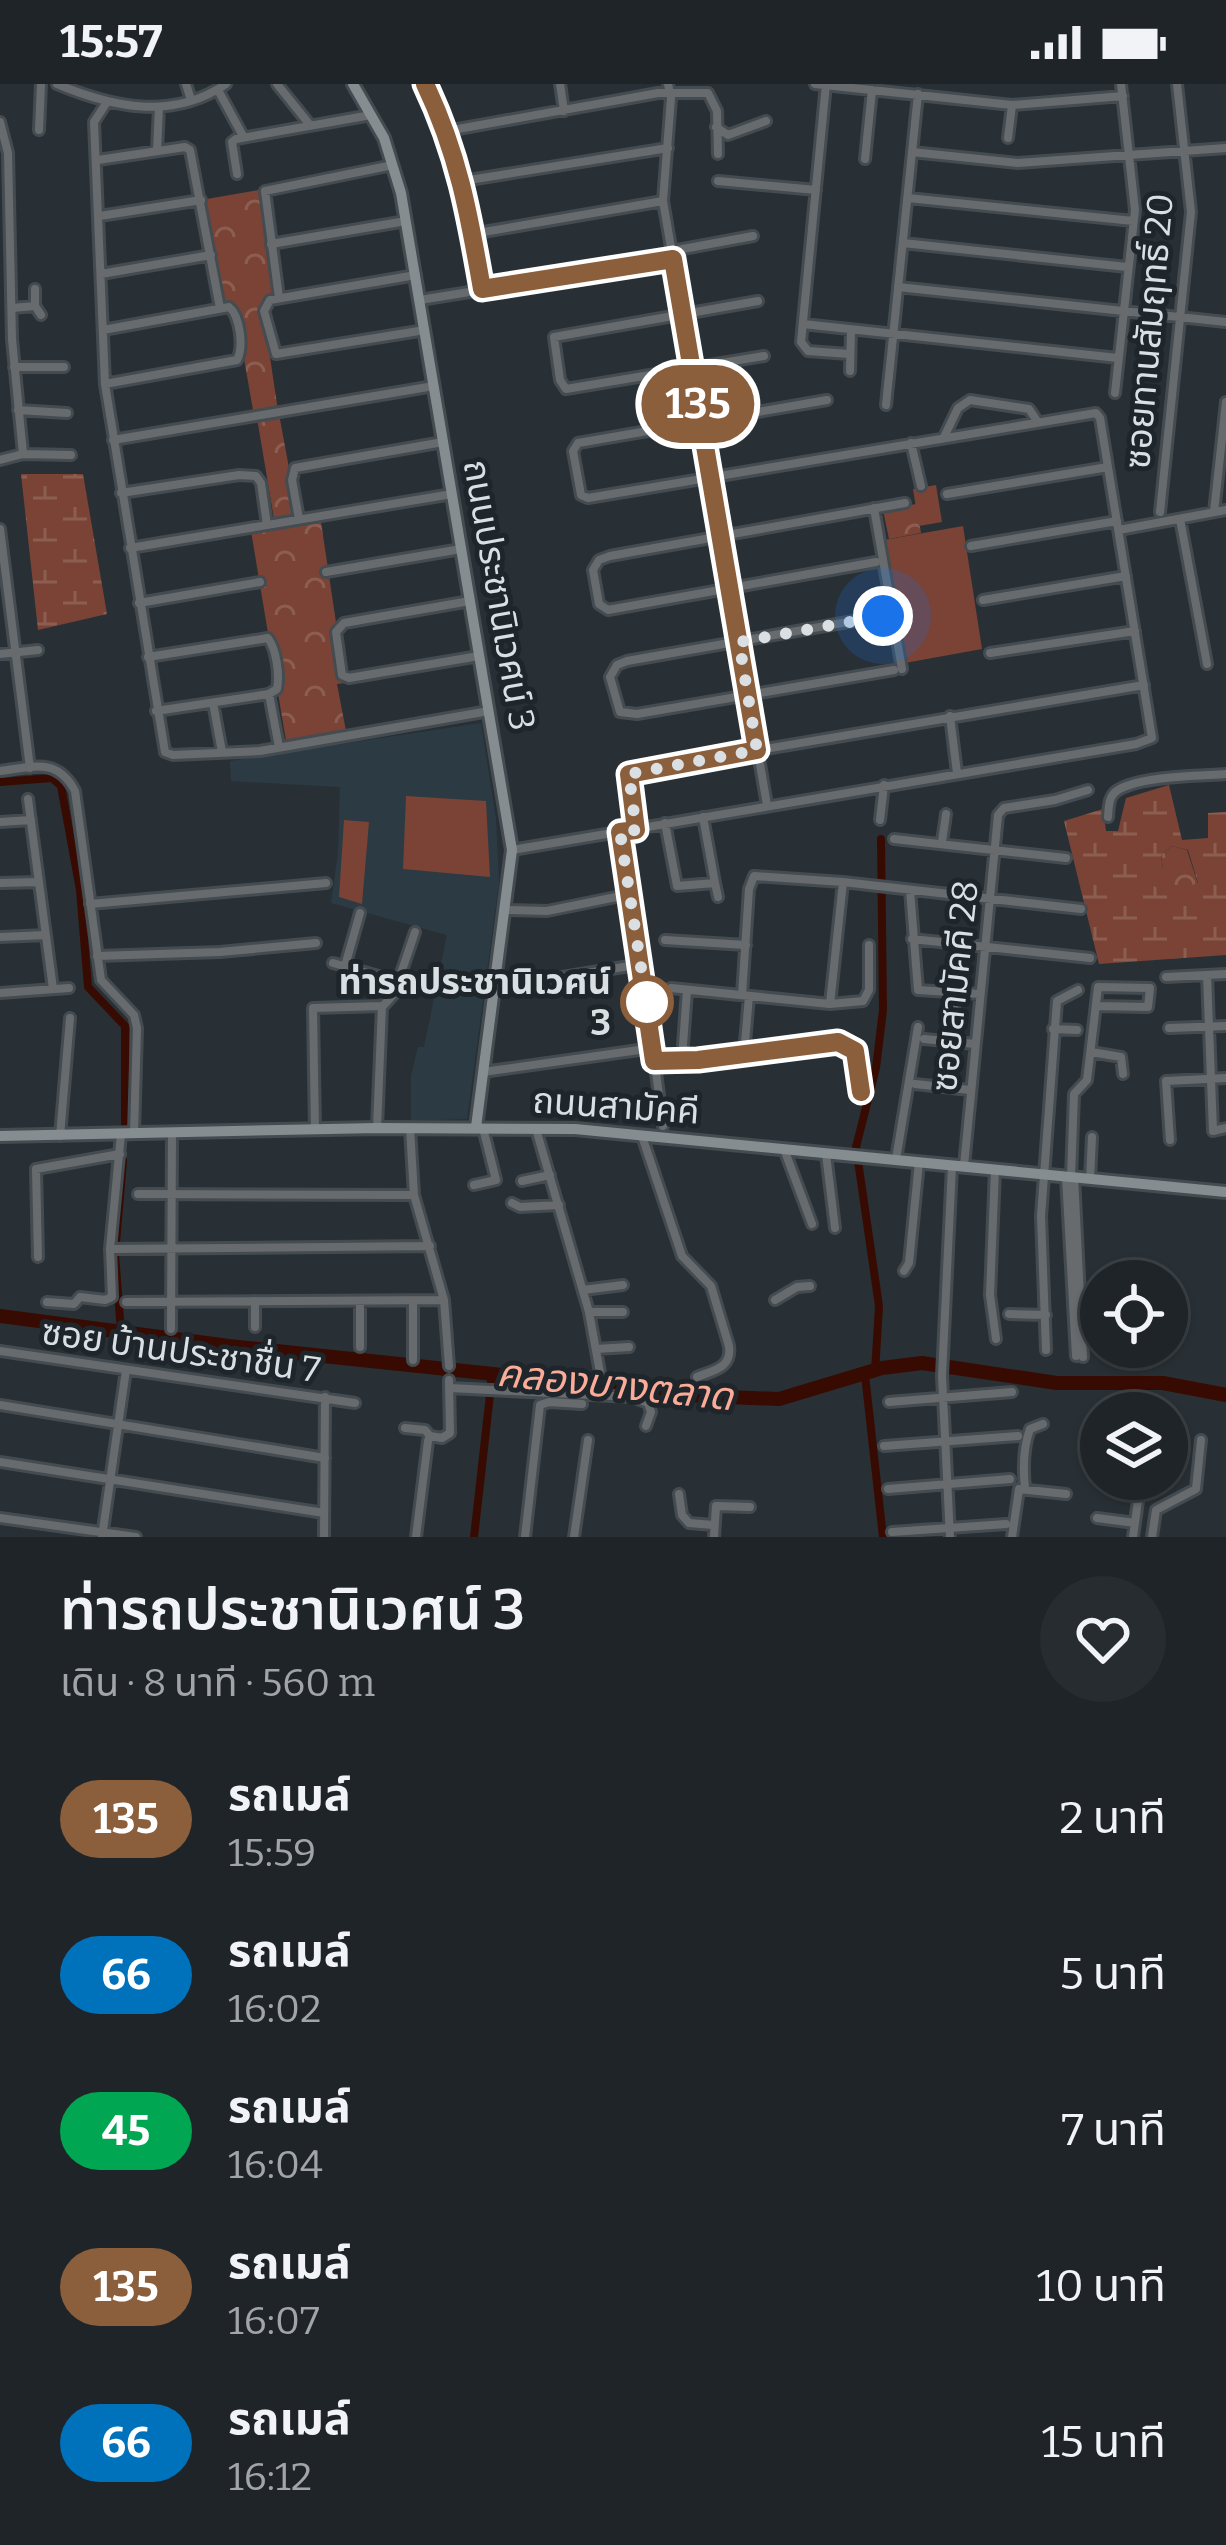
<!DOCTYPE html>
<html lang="th">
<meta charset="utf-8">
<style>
body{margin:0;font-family:Bitter,"Noto Sans Thai",serif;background:#262c30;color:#f1f3f6;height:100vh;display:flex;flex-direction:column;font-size:45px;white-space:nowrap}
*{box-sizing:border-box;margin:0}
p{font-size:39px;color:#a1a4a8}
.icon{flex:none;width:66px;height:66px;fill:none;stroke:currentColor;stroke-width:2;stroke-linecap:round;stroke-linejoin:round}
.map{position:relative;height:1453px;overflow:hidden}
.sheet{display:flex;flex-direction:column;background:#1e2428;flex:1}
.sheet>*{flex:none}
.badge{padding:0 24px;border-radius:39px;font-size:42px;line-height:78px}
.tools{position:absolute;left:1080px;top:1176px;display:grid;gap:24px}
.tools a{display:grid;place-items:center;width:108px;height:108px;border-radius:50%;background:#1e2428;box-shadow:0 3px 9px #0004,0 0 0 3px #3c4145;font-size:60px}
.you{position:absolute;width:60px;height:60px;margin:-30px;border:9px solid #fff;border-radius:50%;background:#1a73e8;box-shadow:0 0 0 18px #1a73e833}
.map>.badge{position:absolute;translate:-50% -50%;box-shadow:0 0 0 6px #fff}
.round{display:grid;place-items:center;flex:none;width:126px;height:126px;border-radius:63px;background:#262c30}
.headline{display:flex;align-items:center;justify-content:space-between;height:204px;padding:0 60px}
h1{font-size:57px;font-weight:600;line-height:90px}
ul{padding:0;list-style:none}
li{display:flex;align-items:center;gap:36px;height:156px;padding:0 60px}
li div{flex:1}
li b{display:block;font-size:45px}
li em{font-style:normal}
li .badge{min-width:132px;font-weight:700;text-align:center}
.status{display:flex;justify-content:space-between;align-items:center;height:84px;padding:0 60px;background:#1e2428;direction:ltr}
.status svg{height:33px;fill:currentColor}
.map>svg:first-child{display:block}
.built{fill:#2c3b43}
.forest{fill:url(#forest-crowns)}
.wetland{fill:url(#wetland-marsh);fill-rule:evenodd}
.pitch{fill:#7a4335}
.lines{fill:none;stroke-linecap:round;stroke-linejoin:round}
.canal{stroke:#380b02;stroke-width:8}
.river{stroke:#380b02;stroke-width:14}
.street-casing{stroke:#444c51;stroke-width:14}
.secondary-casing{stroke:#444c51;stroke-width:16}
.street{stroke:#676b6e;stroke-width:8}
.secondary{stroke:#868d91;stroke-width:10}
.line-casing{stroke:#fff;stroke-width:27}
.line{stroke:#8b5e3c;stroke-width:18}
.walk{stroke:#d9dfe2;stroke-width:12;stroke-dasharray:0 21.6}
.stop-dot{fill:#fff;stroke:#8b5e3c;stroke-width:6}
.labels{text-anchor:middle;stroke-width:10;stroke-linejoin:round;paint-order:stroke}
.street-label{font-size:36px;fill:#d9dfe2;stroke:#1e262b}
.stop-label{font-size:36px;font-weight:bold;fill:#d9dfe2;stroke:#1e262b;text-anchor:end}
.water-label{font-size:39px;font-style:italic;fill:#fbac98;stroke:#1e262b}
</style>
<div class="status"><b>15:57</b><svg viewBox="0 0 49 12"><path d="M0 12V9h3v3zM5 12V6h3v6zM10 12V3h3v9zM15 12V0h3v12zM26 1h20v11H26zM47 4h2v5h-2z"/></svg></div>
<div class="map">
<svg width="1226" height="1453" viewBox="0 0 1226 1453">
<defs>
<pattern id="forest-crowns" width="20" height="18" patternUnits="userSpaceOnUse" patternTransform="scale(3)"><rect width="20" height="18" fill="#7a4335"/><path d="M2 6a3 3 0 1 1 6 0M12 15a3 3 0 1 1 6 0" fill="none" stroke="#8c5e52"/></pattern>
<pattern id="wetland-marsh" width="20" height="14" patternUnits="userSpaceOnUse" patternTransform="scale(3)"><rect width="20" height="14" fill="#7a4335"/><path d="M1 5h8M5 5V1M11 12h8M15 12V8" fill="none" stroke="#8c5e52"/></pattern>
</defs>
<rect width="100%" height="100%" fill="#283035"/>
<path class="built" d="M481,639l15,96 3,64 -32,236 -56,2v-45l7,-29h6l23,-112 -116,-32 7,-50 2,-66 -109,-6 -1,-20z"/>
<path class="forest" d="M259,106l19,109 -16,4 16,108 -24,5 -19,-109 -16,3 -18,-110z
M279,330l20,108h22l24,161 -8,1 9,47 -60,10 -35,-210 24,-6 -18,-107z
M916,420l5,29 -32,6 -6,-29z
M1172,762l15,4 11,34 -30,10 -16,-9 11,-16 -2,-14z"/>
<path class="wetland" d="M21,390h62l24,140 -69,16z
M1169,701l13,55 26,-2v-25l18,-1v143l-127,9 -35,-143 39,-12 3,22h12l8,-33zM1172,762l16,4 10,33 -30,10 -16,-8 12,-8 -3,-22z"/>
<path class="pitch" d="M936,401l6,37 -23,4 -6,-37z
M963,442l19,123 -77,14 -21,-123z
M406,712l80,5 4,76 -87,-8z
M344,736l25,2 -7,82 -23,-7z"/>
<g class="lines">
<path class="canal" d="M0,698l52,-4 9,8 19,104 8,97 37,39v103
M121,1248l-6,-78 8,-93
M875,1288l4,-66 -23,-159 20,-79 7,-58 -2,-171
M865,1291l18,162
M491,1298l1,-8
M474,1453l16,-142"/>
<path class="river" d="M0,1232l229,30 472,50 78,3 103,-31 40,-5 135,20h106l63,12"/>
<defs>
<path id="street" d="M57,0c55,23 115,37 169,0
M186,0l5,16
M277,0l33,41
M425,0c33,69 44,130 57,205
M560,0l4,27
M668,0l3,14 -8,103 104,604
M815,0l197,21 111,-9
M826,0l-25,258 7,9 41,3
M218,6l25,46
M107,18l-13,20 11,262 60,368 8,3 87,-4 229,-40
M0,38l8,31 4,186 11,115 -23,6
M716,43l12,8 38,-14
M39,46l2,-46
M447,47l211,-38h50l9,18 1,43
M1008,54l4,-33
M157,67l2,-44
M912,68l106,11 208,-15
M865,75l7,-69
M98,76l87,-13 5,3 30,158
M237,90l-5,-32 4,-3 135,-24
M463,97l205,-33
M718,97l98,9
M908,114l225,23
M100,132l101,-16
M472,150l191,-33
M903,159l224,24
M271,160l135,-23
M672,167l81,-15
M101,190l110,-19
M416,191l-146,25 -6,11 12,43 149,-24
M898,203l328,35
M35,205v17l6,9
M279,214l-14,-107 128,-26
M420,216l253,-41
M758,217l-204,36 6,43 6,9 198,-33
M12,224l23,-2
M803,240l315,34
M103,246l126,-23c11,9 15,40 8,53l-132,24
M14,283h50
M850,287l1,-40
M1115,309l20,-183 -14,-126
M886,321l32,-311
M18,326l49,3
M945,351l13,-27 12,-8 59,9 8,12
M113,356l321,-54
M911,359l10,43
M23,370l48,1
M121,409l118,-18 17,1 5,7 6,42
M947,410l161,-27
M874,424l28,161
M1160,428l31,-300 -14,-128
M1214,428l12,-110
M299,435l-7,-39 3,-12 148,-26
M1180,435l27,145
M0,445l30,239
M1119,446l107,-20
M971,462l146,-25
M130,464l322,-54
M876,478l-268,48 -9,-6 -6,-34 6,-10 11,-4 295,-53
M326,488l135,-23
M983,516l143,-24
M470,517l-126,22 -8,9 6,43 7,3 130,-22
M139,519l121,-21
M882,532l-255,45 -10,4 -7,12 10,35 17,2 257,-44
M990,569l145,-22
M0,570l38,-4
M148,573l120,-19c8,11 12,36 9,51l-8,5 -113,17
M269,610l10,53
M213,619l9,49
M950,632l7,57
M0,687c33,-4 57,-14 75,20l26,189 33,35 3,13 -3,105
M28,715l25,190
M1108,733c1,-10 0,-21 10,-27 23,-14 80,-14 108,-16
M880,736l4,-35
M0,738l31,-2
M665,739l12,63 38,-3 -12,-66
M636,745l-8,-48 7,-10 509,-86
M620,749l20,117 23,176
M894,755l172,19
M942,758l4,-28
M512,766l624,-106 16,-6 -52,-320 -4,-5 -508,85 -7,-3 -8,-44 5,-8 249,-43
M0,799l39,-1
M715,799l3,14
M910,806l8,100 62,4
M90,820l236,-21
M504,826l43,1 84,-17
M0,853l46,-2
M912,855l178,19
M665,856l81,5
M97,872l123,-4 96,-9
M333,879l66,19
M345,882l15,-53
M957,888l3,-26
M1207,891l6,156 13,-3
M1166,893l60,-3
M494,904l148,-24
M671,904l159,16 33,-3 6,-11v-45
M0,909l69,-5
M742,911l7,-106 5,-13 89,6 238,27
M830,920l13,-122
M383,922l11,-12 21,-62
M952,941l4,-32
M1169,944l57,-2
M1053,945l24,1
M924,955l51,5
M745,959l4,-47
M683,961l4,-55
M1091,968l30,5 2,17
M654,977l44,-1 141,-18 16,9 6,41
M483,988l170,-24
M915,1000l55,6
M946,1003l3,-45
M377,1044l5,-122
M410,1044l4,67 30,105 5,66
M536,1045l53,183 12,66
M315,1046l-2,-122 69,-2
M60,1052l10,-118
M642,1052l40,120 29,30 18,60c3,22 -15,24 -32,31
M1170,1056l-4,-59 60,-3
M784,1065l28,75
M826,1070l9,74
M896,1075l22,-132
M964,1082l34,-351 6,-7 51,-8 33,-10
M995,1085l-5,126 6,44
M1066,1093l10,179
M1071,1093l3,-83 13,-14 11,-93 52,1 -2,19 -52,-1
M1074,1093l9,180
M1090,1095l2,-42
M522,1097l28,-6
M474,1101l22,-5 -13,-52
M138,1110l276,1
M512,1119l8,4 39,-2
M110,1165l320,-3
M38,1173l-2,-88 84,-15
M904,1187l5,-8 10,-101
M583,1206l40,-5
M775,1216l22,-13 13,-1
M47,1218l27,2 6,-7 25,3 7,-3 -2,-48 11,-115
M126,1218l318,-2
M589,1228h34
M1009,1230l37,1
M255,1243v-26
M171,1245l1,-196
M360,1263v-45
M596,1265l33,-2
M1046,1266l-5,-134 16,-215 21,-11
M0,1267l355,52
M413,1276v-59
M450,1304l182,9 16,6 3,9 -5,14
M889,1318l123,-10
M0,1321l325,53
M1143,1329v-5
M405,1344l20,2 5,6
M884,1362l134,-10
M0,1378l324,51
M1025,1404c-2,-19 -2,-40 5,-59l13,-5
M888,1405l122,-10
M679,1410l3,21 7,8 24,2
M0,1434l136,19
M1097,1434l38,5
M892,1448l114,-8
M102,1453l24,-167
M324,1453l1,-140
M416,1453l12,-96 2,-5 12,2 8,-5 -1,-53
M525,1453l15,-132 9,-3 33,2
M574,1453l14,-97
M714,1453l2,-31 34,1
M950,1453l-8,-161 10,-210
M1012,1453l7,-48 47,5
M1133,1453l8,-58
M1152,1453l4,-27 40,-21 5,-49"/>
<path id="secondary" d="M353,0l31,54 17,55 111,657 -36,277
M0,1052l377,-8 198,1 651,63"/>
</defs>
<use href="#street" class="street-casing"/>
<use href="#secondary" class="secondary-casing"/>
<use href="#street" class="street"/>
<use href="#secondary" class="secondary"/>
</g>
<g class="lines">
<defs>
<path id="line" d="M425,0c33,69 44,130 57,205l191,-30 84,491 -128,24 7,56 -16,2 34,229 44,-1 140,-18 17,9 6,41"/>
</defs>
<use href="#line" class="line-casing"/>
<use href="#line" class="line"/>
<path class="walk" d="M647,918v4l-27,-174 16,-2 -7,-56 128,-24 -18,-108 144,-26"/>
</g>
<circle class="stop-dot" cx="647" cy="918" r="24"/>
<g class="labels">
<g class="street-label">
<text transform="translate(1148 247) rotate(-85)" y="13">ซอยทานสัมฤทธิ์ 20</text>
<text transform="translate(500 511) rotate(80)" y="13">ถนนประชานิเวศน์ 3</text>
<text transform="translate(954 902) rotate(-84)" y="13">ซอยสามัคคี 28</text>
<text transform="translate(616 1021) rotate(4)" y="13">ถนนสามัคคี</text>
<text transform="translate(181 1266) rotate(8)" y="13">ซอย บ้านประชาชื่น 7</text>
</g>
<g class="stop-label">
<text x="611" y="910">ท่ารถประชานิเวศน์<tspan x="611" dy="41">3</tspan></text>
</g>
<g class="water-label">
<text transform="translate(615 1300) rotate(6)" y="14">คลองบางตลาด</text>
</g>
</g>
</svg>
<div class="tools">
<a><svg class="icon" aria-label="locate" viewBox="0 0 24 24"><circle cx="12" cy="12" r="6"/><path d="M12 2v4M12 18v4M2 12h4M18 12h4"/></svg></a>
<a><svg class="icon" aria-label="layers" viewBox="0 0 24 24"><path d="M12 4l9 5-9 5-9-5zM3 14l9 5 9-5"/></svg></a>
</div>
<div class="you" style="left:883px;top:532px"></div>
<b class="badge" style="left:698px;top:320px;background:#8b5e3c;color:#fff">135</b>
</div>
<section class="sheet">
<div class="headline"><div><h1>ท่ารถประชานิเวศน์ 3</h1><p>เดิน · 8 นาที · 560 m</p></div><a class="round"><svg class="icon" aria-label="heart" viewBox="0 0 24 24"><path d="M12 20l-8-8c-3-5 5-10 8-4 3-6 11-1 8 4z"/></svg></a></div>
<ul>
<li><span class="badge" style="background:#8b5e3c;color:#fff">135</span><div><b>รถเมล์</b><p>15:59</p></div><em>2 นาที</em></li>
<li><span class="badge" style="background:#0072bc;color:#fff">66</span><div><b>รถเมล์</b><p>16:02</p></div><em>5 นาที</em></li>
<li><span class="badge" style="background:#00a651;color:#fff">45</span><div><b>รถเมล์</b><p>16:04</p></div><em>7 นาที</em></li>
<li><span class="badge" style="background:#8b5e3c;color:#fff">135</span><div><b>รถเมล์</b><p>16:07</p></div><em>10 นาที</em></li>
<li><span class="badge" style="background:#0072bc;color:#fff">66</span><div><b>รถเมล์</b><p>16:12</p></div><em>15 นาที</em></li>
</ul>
</section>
